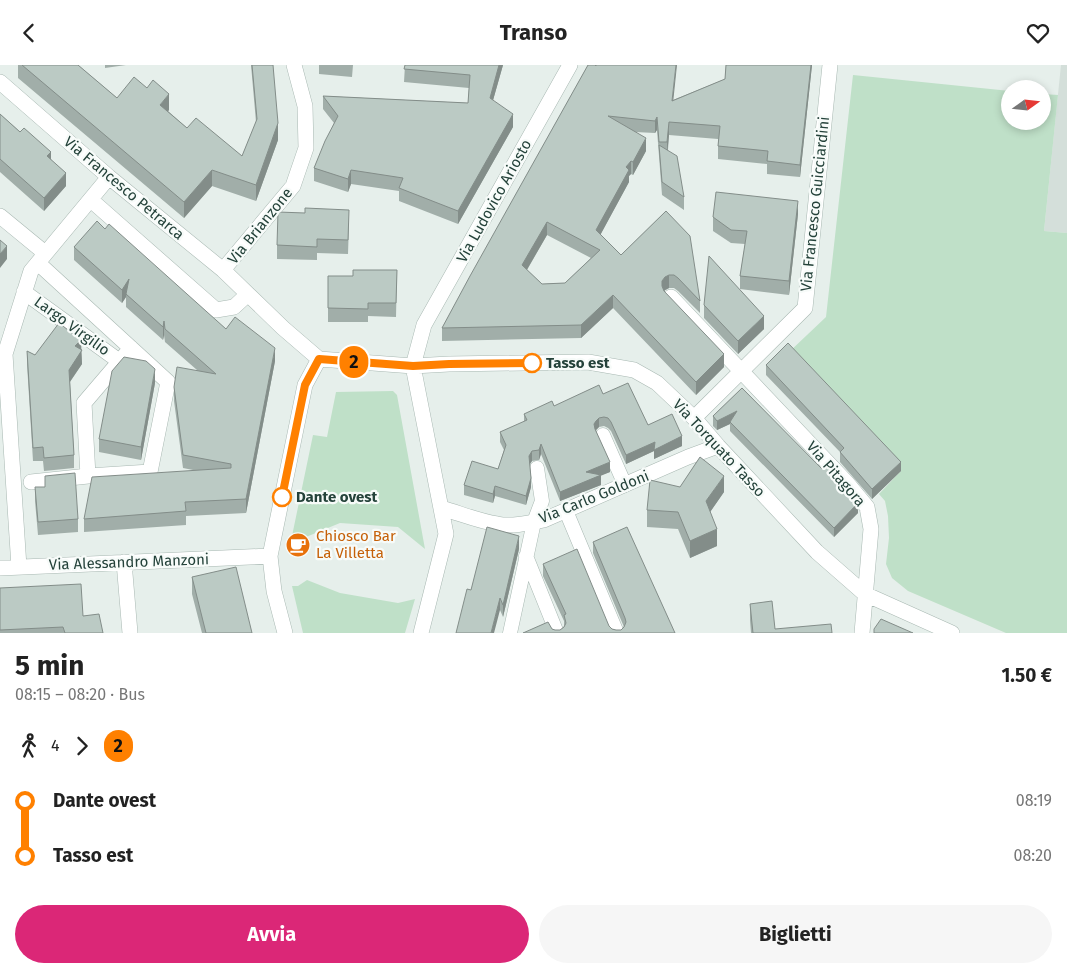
<!DOCTYPE html>
<html lang="it">
<meta charset="utf-8">
<style>
body{margin:0;font-family:"Fira Sans",sans-serif;background:#f6f6f6;color:#222;height:100vh;display:flex;flex-direction:column;font-size:19px;white-space:nowrap}
*{box-sizing:border-box;margin:0}
p{font-size:16px;color:#767676}
.icon{flex:none;width:28px;height:28px;fill:none;stroke:currentColor;stroke-width:2;stroke-linecap:round;stroke-linejoin:round}
.map{position:relative;height:568px;overflow:hidden}
.details{display:flex;flex-direction:column;background:#fff;flex:1}
.details>*{flex:none}
.badge{padding:0 10px;border-radius:16px;font-size:18px;line-height:32px}
.needle{width:32px;rotate:75deg}
.controls{position:absolute;left:1001px;top:15px;display:grid;gap:10px}
.controls a{display:grid;place-items:center;width:50px;height:50px;border-radius:50%;background:#fff;box-shadow:0 2px 8px #0003;font-size:25px}
.map>.badge{position:absolute;translate:-50% -50%;box-shadow:0 0 0 2px #fff}
.legs{display:flex;align-items:center;gap:8px;height:55px;padding:0 15px;font-size:16px}
.legs p{margin-inline-start:auto}
.head{display:flex;align-items:center;justify-content:space-between;height:85px;padding:0 15px}
h1{font-size:28px;font-weight:700;line-height:38px}
.cta{display:flex;gap:10px;margin-top:auto;padding:10px 15px}
.cta a{flex:1;height:58px;border-radius:30px;background:#db2777;color:#fff;font-size:20px;font-weight:700;line-height:58px;text-align:center}
.cta a+a{background:#f6f6f6;color:#222}
ul{padding:0 15px;list-style:none}
li{display:flex;align-items:center;gap:18px;height:55px;font-size:19px}
li i{display:grid;place-items:center;width:8px;height:100%;margin:0 6px;background:currentColor}
li i::after{content:'';width:12px;height:12px;margin:-6px;border:4px solid;border-radius:50%;background:#fff}
li p{margin-inline-start:auto}
li:first-child i{background:linear-gradient(#0000 50%,currentColor 0)}
li:last-child i{background:linear-gradient(currentColor 50%,#0000 0)}
header{display:flex;justify-content:space-between;align-items:center;height:65px;padding:0 15px;background:#fff;font-size:22px;font-weight:700}
.map>svg:first-child{display:block}
.built{fill:#d4dfda}
.green{fill:#bfe0c8}
.lines{fill:none;stroke-linecap:round;stroke-linejoin:round}
.service-casing{stroke:#a8b8b2;stroke-width:15}
.minor-casing{stroke:#a8b8b2;stroke-width:16}
.service{stroke:#fff;stroke-width:14}
.minor{stroke:#fff;stroke-width:15}
.wall{fill:#a1aea9;fill-rule:evenodd}
.shaded-wall{fill:#838d89}
.building{fill:#bbcac4;stroke:#838d89;fill-rule:evenodd}
.line-1-casing{stroke:#fff;stroke-width:11}
.line-1{stroke:#ff8000;stroke-width:8}
.stop-1-dot{fill:#fff;stroke:#ff8000;stroke-width:2.5}
.labels{text-anchor:middle;stroke-width:4.5;stroke-linejoin:round;paint-order:stroke}
.street-label{font-size:15px;fill:#24423a;stroke:#f7fbf9}
.stop-label{font-size:15px;font-weight:bold;fill:#24423a;stroke:#f7fbf9;text-anchor:start}
.food-label{font-size:15px;fill:#c56008;stroke:#f7fbf9;text-anchor:start}
</style>
<header><svg class="icon" aria-label="back" viewBox="0 0 24 24"><path d="M15 5l-7 7 7 7"/></svg>Transo<svg class="icon" aria-label="heart" viewBox="0 0 24 24"><path d="M12 20l-8-8c-3-5 5-10 8-4 3-6 11-1 8 4z"/></svg></header>
<div class="map">
<svg width="1067" height="568" viewBox="0 0 1067 568">
<rect width="100%" height="100%" fill="#e6efeb"/>
<path class="built" d="M1061,0h6v168l-23,-2z"/>
<path class="green" d="M853,10l157,16v30h32l1,-27 15,1 -14,136 23,2v400h-61l-98,-42 -16,-13 -6,-14 3,-26 -1,-22 -3,-15 -6,-7 22,-23 -113,-118 38,-36z
M393,326l4,4 28,154 -27,-22 -58,-4 -34,14 -14,-1 21,-101 14,2 9,-45z
M307,515l33,13 58,10 17,-4 -10,34h-102l-11,-47h6z"/>
<g class="lines">
<defs>
<path id="service" d="M603,370l22,50
M566,446l51,122
M526,491l31,77
M510,568l24,-111 8,-21 -5,-33"/>
<path id="minor" d="M0,17l109,95 114,93 60,58 36,31
M91,135l125,110 18,-3 14,-13
M0,151l45,37
M223,205l70,-84 13,-38 -1,-42 -11,-41
M24,227l95,69
M671,232l177,187 19,23 4,22 -9,104
M694,353l111,-110 25,-243
M88,411l-4,-73 47,-55
M31,417l57,-6 62,-4 18,-90 -130,-119
M441,443c18,5 37,13 56,16 15,3 32,-1 47,-4l144,-63 30,-11
M124,497l6,71
M19,502l-14,-213 26,-83 78,-94
M0,503l270,-12
M285,568l-11,-42 -4,-35 35,-171 14,-26 94,7 36,-2 139,-2 46,8 23,13 37,35 24,28 99,106 48,42 87,39
M421,568l25,-99 -33,-168 11,-41 146,-260"/>
</defs>
<use href="#service" class="service-casing"/>
<use href="#minor" class="minor-casing"/>
<use href="#service" class="service"/>
<use href="#minor" class="minor"/>
</g>
<path class="wall" d="M18,0h60l39,33 52,12 -1,1 19,17 55,28 14,-34 -5,-57h22l5,75 -22,61 -44,-15 -28,32 -166,-140z
M105,0h21l-21,3z
M319,0h34l-1,12 -33,-3z
M405,0h98l-10,35 20,27 -55,97 -59,-23v-10l-48,-7 -3,8 -34,-11v-13l20,-45 -11,-14v-13l145,7 1,-15 -65,-6z
M588,0l85,35 52,-21 1,-14h86l-12,112 -33,-3v-10l-49,-5v-20l-49,-4 -1,15 16,47v13l-22,-15 -5,-65 -2,3 -20,-1 11,19 -13,24 -2,-1 -2,2v6l-29,53 21,20 45,-44 34,90v12l-22,-22 -4,-3h-5l-5,3 60,76 -28,28 -83,-87 -32,30 -139,3v-13zM547,170l44,23 -26,25 -23,1 -15,-14z
M0,49l51,45 15,27 -22,25 -44,-39z
M798,149l-9,81 -49,-6v-13l5,-32 -14,-1 -18,-12v-14z
M349,158l-1,31 -31,-1v7l-40,-1v-14z
M105,164l121,100 49,32 -29,152 -60,3v9l-102,7v-13l109,-49 -10,-2 -9,-67v-14l23,-17 -32,-28 -1,-7 -1,5 -37,-33v-10l-4,6 -48,-43v-13z
M397,205l-1,47 -28,-1v6h-40v-46h25z
M704,240l60,24 -26,25 -34,-36z
M81,285l1,14 -12,18 4,73v13l-30,3 -1,-10h-10l-6,-97v-13l8,4z
M766,300l135,106 -29,28 -32,-37v-10l-74,-77z
M155,318l-14,77 -42,-8v-13z
M742,323l116,125 -24,24 -104,-106v-7l-13,6 -4,-4v-10z
M603,329l45,31 34,21 -28,13v-8l-28,13 -15,-33 -3,-3 -4,-2 -5,1 -3,3 14,42 -9,3v10l-41,16 -19,-47 -2,6 -7,1 -2,3 1,23 -5,18 -31,-9 -2,7 -29,-8v-10l34,-16 6,-19 -4,-8v-10l24,-10v-8z
M45,411l33,43v13l-40,3 -3,-34v-14h10z
M680,422l44,5 -14,20 7,34 -27,12 -12,-29 -31,-2v-17z
M593,477l82,91h-152l29,-4 3,1h5l4,-3v-6l-21,-45v-12l69,65 4,1h5l3,-3 -31,-74z
M519,484l-16,68 -3,-7 -29,-20z
M192,512l60,56h-50l-10,-39z
M0,523l83,28 20,17h-103z
M750,539l25,25 57,4h-81l-1,-13z"/>
<path class="shaded-wall" d="M499,0h4l-13,46v-13z
M676,0h1l-5,48v-12z
M811,0h1l-12,112v-12z
M169,29v16l-9,11v-16z
M513,49v13l-55,97v-13z
M657,52v13l-2,3v-12z
M669,57v13l-2,20v-13z
M278,58v17l-22,61v-16z
M646,73v13l-13,24v-13z
M51,87v12l-4,-8z
M631,96v13l-2,2v6l-33,61v-13l30,-63z
M212,105v16l-28,32v-16z
M351,105v14l-3,8v-13z
M66,108v13l-22,25v-13z
M798,136v13l-9,81v-14z
M547,157v13l-25,43v-13z
M7,181v13l-7,9v-14z
M669,210v13l-4,2 -3,4v5v-18l3,-4z
M129,214l-3,18 -4,6v-13z
M613,230v13l-32,30v-13z
M764,251v13l-26,25v-13z
M164,256v14l-1,5v-13z
M81,275l1,24 -13,19v-13l6,-24z
M275,283v13l-29,152v-14z
M724,289v13l-28,28v-13z
M155,304v14l-14,77v-13z
M737,346l-7,11v2l-13,6v-9z
M599,353v9l-3,3 -2,4v-10l2,-3z
M682,371v10l-28,13v-8l-28,13v-9l29,-13z
M541,379v10l-2,6v-10z
M532,386v10l-3,4v-9z
M610,397v10l-17,7 8,-4v10l-41,16v-9l26,-20z
M901,397v9l-29,28v-10z
M724,411v16l-18,26v-17z
M531,413v9l-5,18v-9z
M495,421v10l-2,7v-9z
M858,438v10l-24,24v-9z
M717,464v17l-27,12v-17z
M519,471v13l-16,68v-12z
M500,533v12l-6,23h-3z"/>
<path class="building" d="M22,0h56l39,33 17,-21 13,11 6,-8 16,14 -9,11 27,23 9,-10 46,38 15,-37 -5,-54h21l5,58 -22,62 -44,-15 -28,32z
M405,0h94l-9,33 23,16 -55,97 -59,-23 4,-10 -52,-8 -3,9 -34,-11 11,-27 13,-25 -15,-20 145,7 2,-28 -66,-6z
M588,0h7l1,1v-1h80l-4,36 53,-22 1,-14h85l-11,100 -33,-4 1,-10 -50,-5 2,-20 -51,-4 -2,20h-8l-2,-25 -2,4 -47,-5 38,22 -13,24 -2,-1 -5,6 3,3 -33,60 25,25 45,-44 24,25 10,65 -22,-23 -4,-3h-5l-4,2 -3,4v5l2,5 60,63 -28,28 -83,-87 -32,30 -139,3 28,-52zM547,157l53,28 -35,33 -23,1 -20,-19z
M0,49l20,18 4,-4 27,24 -4,4 19,17 -22,25 -44,-39z
M659,80l18,11 7,41 -22,-15z
M716,127l82,9 -9,80 -49,-5 7,-45 -16,-1 -18,-13z
M305,143l44,2 -1,30 -31,-1v8l-40,-2 1,-33 27,1z
M97,156l8,8 4,-5 117,105 9,-12 40,31 -29,151 -61,3 1,9 -102,8 8,-42 139,-9v-4l-48,-9 -9,-68 3,-20 39,7 -51,-45 -1,-8 -1,6 -37,-33 3,-15 -7,11 -48,-43z
M0,175l7,6 -7,8z
M709,191l55,60 -26,25 -34,-36z
M353,205h44l-1,33h-28v6l-40,-1v-32h25z
M59,258l22,17 -6,6 7,4 -13,20 5,85 -30,3 -1,-11 -10,1 -6,-97 8,4z
M788,278l113,119 -29,27 -32,-37 4,-4 -78,-83z
M124,292l22,4 9,8 -14,78 -42,-8 13,-68z
M628,318l20,42 24,-11 10,22 -28,14 1,-8 -29,13 -15,-33 -3,-4 -4,-1 -5,1 -3,3 -2,3 1,5 15,33 -24,10 15,3 -41,17 -19,-48 -2,6 -7,1 -3,5 2,22 -5,18 -31,-10 -2,8 -29,-9 8,-24 26,8 8,-24 -6,-13 27,-12 -3,-6 28,-13 2,5 45,-21 4,9z
M742,323l80,81 4,-4 15,16 17,22 -24,25 -104,-106 7,-11 -20,10 -4,-5z
M700,392l24,19 -18,25 11,28 -27,12 -12,-29 -31,-2 3,-30 30,7z
M75,408l3,46 -40,3 -3,-35h10v-11z
M487,462l32,9 -16,69 -3,-7 -9,35h-35l11,-44 4,1z
M627,462l48,106h-152l25,-11 4,7 3,1h5l4,-3 2,-4 -2,-8 2,-1 -23,-50 34,-15 32,77 3,3 4,1h5l3,-3 2,-5 -1,-4 -32,-76z
M236,502l16,66h-46l-14,-56z
M81,519l2,32 16,-2 4,19h-38l-2,-6 -63,3v-42z
M772,536l3,28 56,-5 1,9h-79l-3,-29z
M881,554l32,14h-39v-4z"/>
<g class="lines">
<defs>
<path id="line-1" d="M282,432l23,-112 14,-26 94,7 36,-2 83,-1"/>
</defs>
<use href="#line-1" class="line-1-casing"/>
<use href="#line-1" class="line-1"/>
</g>
<defs>
<symbol id="cafe-disc" viewBox="-11 -11 22 22"><circle r="9.5" fill="#e8710a" stroke="#f7fbf9"/><path d="M-5.5-4.5H6V0H3Q3 3.5 0 3.5H-2.5Q-5.5 3.5-5.5 0ZM3-3.2v2h1.7v-2ZM-6 4.5H4V6H-6Z" fill="#fff"/></symbol>
</defs>
<g fill-rule="evenodd">
<use href="#cafe-disc" x="284" y="466" width="28" height="28"/>
</g>
<g class="stop-1-dot">
<circle cx="532" cy="298" r="9"/>
<circle cx="282" cy="432" r="9"/>
</g>
<g class="labels">
<g class="street-label">
<text transform="translate(124 123) rotate(40)" y="5">Via Francesco Petrarca</text>
<text transform="translate(494 136) rotate(-61)" y="5">Via Ludovico Ariosto</text>
<text transform="translate(815 139) rotate(-84)" y="5">Via Francesco Guicciardini</text>
<text transform="translate(260 161) rotate(-51)" y="5">Via Brianzone</text>
<text transform="translate(72 261) rotate(36)" y="5">Largo Virgilio</text>
<text transform="translate(719 383) rotate(47)" y="5">Via Torquato Tasso</text>
<text transform="translate(836 409) rotate(49)" y="5">Via Pitagora</text>
<text transform="translate(594 432) rotate(-22)" y="5">Via Carlo Goldoni</text>
<text transform="translate(129 497) rotate(-2)" y="5">Via Alessandro Manzoni</text>
</g>
<g class="stop-label">
<text x="546" y="303">Tasso est</text>
<text x="296" y="437">Dante ovest</text>
</g>
<g class="food-label">
<text x="316" y="476">Chiosco Bar<tspan x="316" dy="17">La Villetta</tspan></text>
</g>
</g>
</svg>
<div class="controls">
<a><svg class="needle" viewBox="-14 -14 28 28"><path d="M0-13l5 13h-10z" fill="#e53935"/><path d="M0 13l5-13h-10z" fill="#767676"/></svg></a>
</div>
<b class="badge" style="left:354px;top:297px;background:#ff8000;color:#111">2</b>
</div>
<section class="details">
<div class="head"><div><h1>5 min</h1><p>08:15 – 08:20 · Bus</p></div><b>1.50 €</b></div>
<div class="legs"><svg class="icon" aria-label="walk" viewBox="0 0 24 24"><circle cx="13" cy="4" r="2"/><path d="M13 8l-2 6 4 7M11 14l-3 7M7 12l3-4h3l4 4"/></svg>4<svg class="icon" aria-label="forward" viewBox="0 0 24 24"><path d="M9 5l7 7-7 7"/></svg><b class="badge" style="background:#ff8000;color:#111">2</b></div>
<ul>
<li><i style="color:#ff8000"></i><b>Dante ovest</b><p>08:19</p></li>
<li><i style="color:#ff8000"></i><b>Tasso est</b><p>08:20</p></li>
</ul>
<div class="cta"><a>Avvia</a><a>Biglietti</a></div>
</section>
